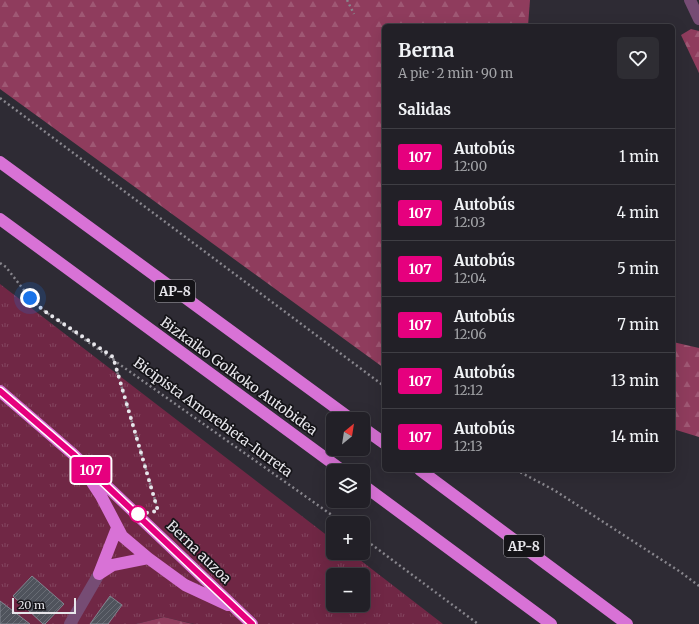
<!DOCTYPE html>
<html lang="es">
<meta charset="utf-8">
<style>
body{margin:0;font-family:Merriweather,serif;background:#2e2d33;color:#f1f3f6;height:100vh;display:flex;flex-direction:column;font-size:15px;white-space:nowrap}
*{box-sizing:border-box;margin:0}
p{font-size:13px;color:#a2a3a7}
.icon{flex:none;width:22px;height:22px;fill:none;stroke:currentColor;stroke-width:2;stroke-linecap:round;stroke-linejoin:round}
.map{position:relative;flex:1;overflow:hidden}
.drawer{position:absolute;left:382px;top:24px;width:293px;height:448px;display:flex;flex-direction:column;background:#222027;border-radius:6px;box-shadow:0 4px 16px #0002,0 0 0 1px #3f3e44}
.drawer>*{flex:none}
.badge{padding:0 8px;border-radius:3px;font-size:14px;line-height:26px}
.needle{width:26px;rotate:30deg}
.buttons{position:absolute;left:326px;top:412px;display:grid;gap:8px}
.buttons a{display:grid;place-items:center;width:44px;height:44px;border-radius:6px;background:#222027;box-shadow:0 4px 16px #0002,0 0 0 1px #3f3e44;font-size:20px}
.scale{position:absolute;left:12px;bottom:10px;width:64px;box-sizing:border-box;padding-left:4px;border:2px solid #e7e6eb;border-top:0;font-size:11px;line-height:14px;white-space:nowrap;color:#e7e6eb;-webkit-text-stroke:3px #151418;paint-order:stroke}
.you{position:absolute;width:20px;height:20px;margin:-10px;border:3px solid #fff;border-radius:50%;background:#1a73e8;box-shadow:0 0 0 6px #1a73e833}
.map>.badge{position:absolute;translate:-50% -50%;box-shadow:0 0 0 2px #fff}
h2{padding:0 16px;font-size:15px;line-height:36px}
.round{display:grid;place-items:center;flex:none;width:42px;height:42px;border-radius:6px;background:#2e2d33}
.headline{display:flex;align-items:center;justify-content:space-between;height:68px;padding:0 16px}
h1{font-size:19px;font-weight:700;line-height:30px}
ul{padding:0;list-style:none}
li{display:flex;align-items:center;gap:12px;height:56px;padding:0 16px;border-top:1px solid #3f3e44}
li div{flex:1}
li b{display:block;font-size:15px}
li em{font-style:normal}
li .badge{min-width:44px;font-weight:700;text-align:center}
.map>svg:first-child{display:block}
.grass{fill:url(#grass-tufts);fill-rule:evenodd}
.forest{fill:url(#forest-firs)}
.building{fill:url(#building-hatch);stroke:#828590}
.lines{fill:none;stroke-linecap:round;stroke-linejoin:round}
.path{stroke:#88868d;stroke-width:2.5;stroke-dasharray:2 3;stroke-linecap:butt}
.street{stroke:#764c74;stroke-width:12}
.highway{stroke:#d872d6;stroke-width:12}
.line-casing{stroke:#fff;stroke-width:9}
.line{stroke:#e6007e;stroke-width:6}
.walk{stroke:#e7e6eb;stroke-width:4;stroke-dasharray:0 7.2}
.stop-dot{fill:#fff;stroke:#e6007e;stroke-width:2}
.labels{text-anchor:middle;stroke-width:3.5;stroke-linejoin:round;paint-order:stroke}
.shield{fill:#151418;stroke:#a8a7ac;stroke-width:1}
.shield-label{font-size:13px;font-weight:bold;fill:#e7e6eb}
.street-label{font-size:14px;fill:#e7e6eb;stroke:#151418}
</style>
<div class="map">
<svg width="699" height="624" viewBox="0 0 699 624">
<defs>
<pattern id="grass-tufts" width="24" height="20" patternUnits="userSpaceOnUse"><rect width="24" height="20" fill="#702745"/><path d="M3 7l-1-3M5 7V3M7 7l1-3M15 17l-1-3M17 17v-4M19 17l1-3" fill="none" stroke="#844660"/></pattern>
<pattern id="forest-firs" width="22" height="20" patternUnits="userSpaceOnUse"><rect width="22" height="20" fill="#8f3c5d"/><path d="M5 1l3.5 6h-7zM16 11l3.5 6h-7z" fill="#9f5874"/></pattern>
<pattern id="building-hatch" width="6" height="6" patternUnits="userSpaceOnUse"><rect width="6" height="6" fill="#4f535c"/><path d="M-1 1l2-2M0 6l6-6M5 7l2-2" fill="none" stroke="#686c74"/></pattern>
</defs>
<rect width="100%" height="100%" fill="#2e2b34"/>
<path class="grass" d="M0,284l333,256v13h18l92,71h-249l-30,-7 -28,7h-136zM333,575h30v30h-30z"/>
<path class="forest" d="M0,0h530l-2,26h-144v342l-384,-279z
M691,29l8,2v42l-18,-38z
M673,342l26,6v89l-26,-8z
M164,617l29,7h-57z"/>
<path class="building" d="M32,576l32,28 -19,20h-2l-30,-28z
M110,596l12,9 -14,19h-18z
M0,601l30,23h-30z"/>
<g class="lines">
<path class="path" d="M347,0l7,14
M0,98l384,288
M0,263l6,4 24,31 13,12 300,213
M113,358l45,152
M516,470l38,20 125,81 20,15
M363,538l115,86"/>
<path class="street" d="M690,0l9,19
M70,624l29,-50"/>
<path class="highway" d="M0,162l351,257
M0,219l343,252
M0,391l73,63 179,170
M363,428l21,15
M84,470l17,26 21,40 26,22 37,27 43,20
M420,470l207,154
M363,485l188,139
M99,574l14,-9 35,-7
M99,574l18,-46"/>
</g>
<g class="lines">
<defs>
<path id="line" d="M0,391l73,63 179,170"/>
</defs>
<use href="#line" class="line-casing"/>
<use href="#line" class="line"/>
<path class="walk" d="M30,298l13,12 70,47 45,154 -20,3"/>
</g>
<circle class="stop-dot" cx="138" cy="514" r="8"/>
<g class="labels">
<g class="shield">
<rect x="155" y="280" width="40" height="22" rx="3"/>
<rect x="504" y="535" width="40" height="22" rx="3"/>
</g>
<g class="shield-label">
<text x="175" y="296">AP-8</text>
<text x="524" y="551">AP-8</text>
</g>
<g class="street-label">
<text transform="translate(239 376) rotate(36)" y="5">Bizkaiko Golkoko Autobidea</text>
<text transform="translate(213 417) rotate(36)" y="5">Bicipista Amorebieta-Iurreta</text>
<text transform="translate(199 552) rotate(44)" y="5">Berna auzoa</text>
</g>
</g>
</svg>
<div class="buttons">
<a><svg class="needle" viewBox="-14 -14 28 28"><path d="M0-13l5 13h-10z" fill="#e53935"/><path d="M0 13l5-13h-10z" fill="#a2a3a7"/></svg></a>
<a><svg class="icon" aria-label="layers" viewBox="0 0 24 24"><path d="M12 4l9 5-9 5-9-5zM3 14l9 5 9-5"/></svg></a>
<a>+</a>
<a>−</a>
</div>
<div class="scale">20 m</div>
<div class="you" style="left:30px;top:298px"></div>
<b class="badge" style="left:91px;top:470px;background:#e6007e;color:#fff">107</b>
<section class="drawer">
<div class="headline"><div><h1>Berna</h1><p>A pie · 2 min · 90 m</p></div><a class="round"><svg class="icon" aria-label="heart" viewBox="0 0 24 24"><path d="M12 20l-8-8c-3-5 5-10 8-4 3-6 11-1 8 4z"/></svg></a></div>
<h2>Salidas</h2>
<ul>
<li><span class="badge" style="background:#e6007e;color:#fff">107</span><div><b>Autobús</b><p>12:00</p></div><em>1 min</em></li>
<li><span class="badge" style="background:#e6007e;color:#fff">107</span><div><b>Autobús</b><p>12:03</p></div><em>4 min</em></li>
<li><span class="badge" style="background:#e6007e;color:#fff">107</span><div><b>Autobús</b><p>12:04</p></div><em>5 min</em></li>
<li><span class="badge" style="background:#e6007e;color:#fff">107</span><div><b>Autobús</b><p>12:06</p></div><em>7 min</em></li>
<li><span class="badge" style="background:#e6007e;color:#fff">107</span><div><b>Autobús</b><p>12:12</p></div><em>13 min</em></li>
<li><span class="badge" style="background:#e6007e;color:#fff">107</span><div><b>Autobús</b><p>12:13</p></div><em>14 min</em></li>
</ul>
</section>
</div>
